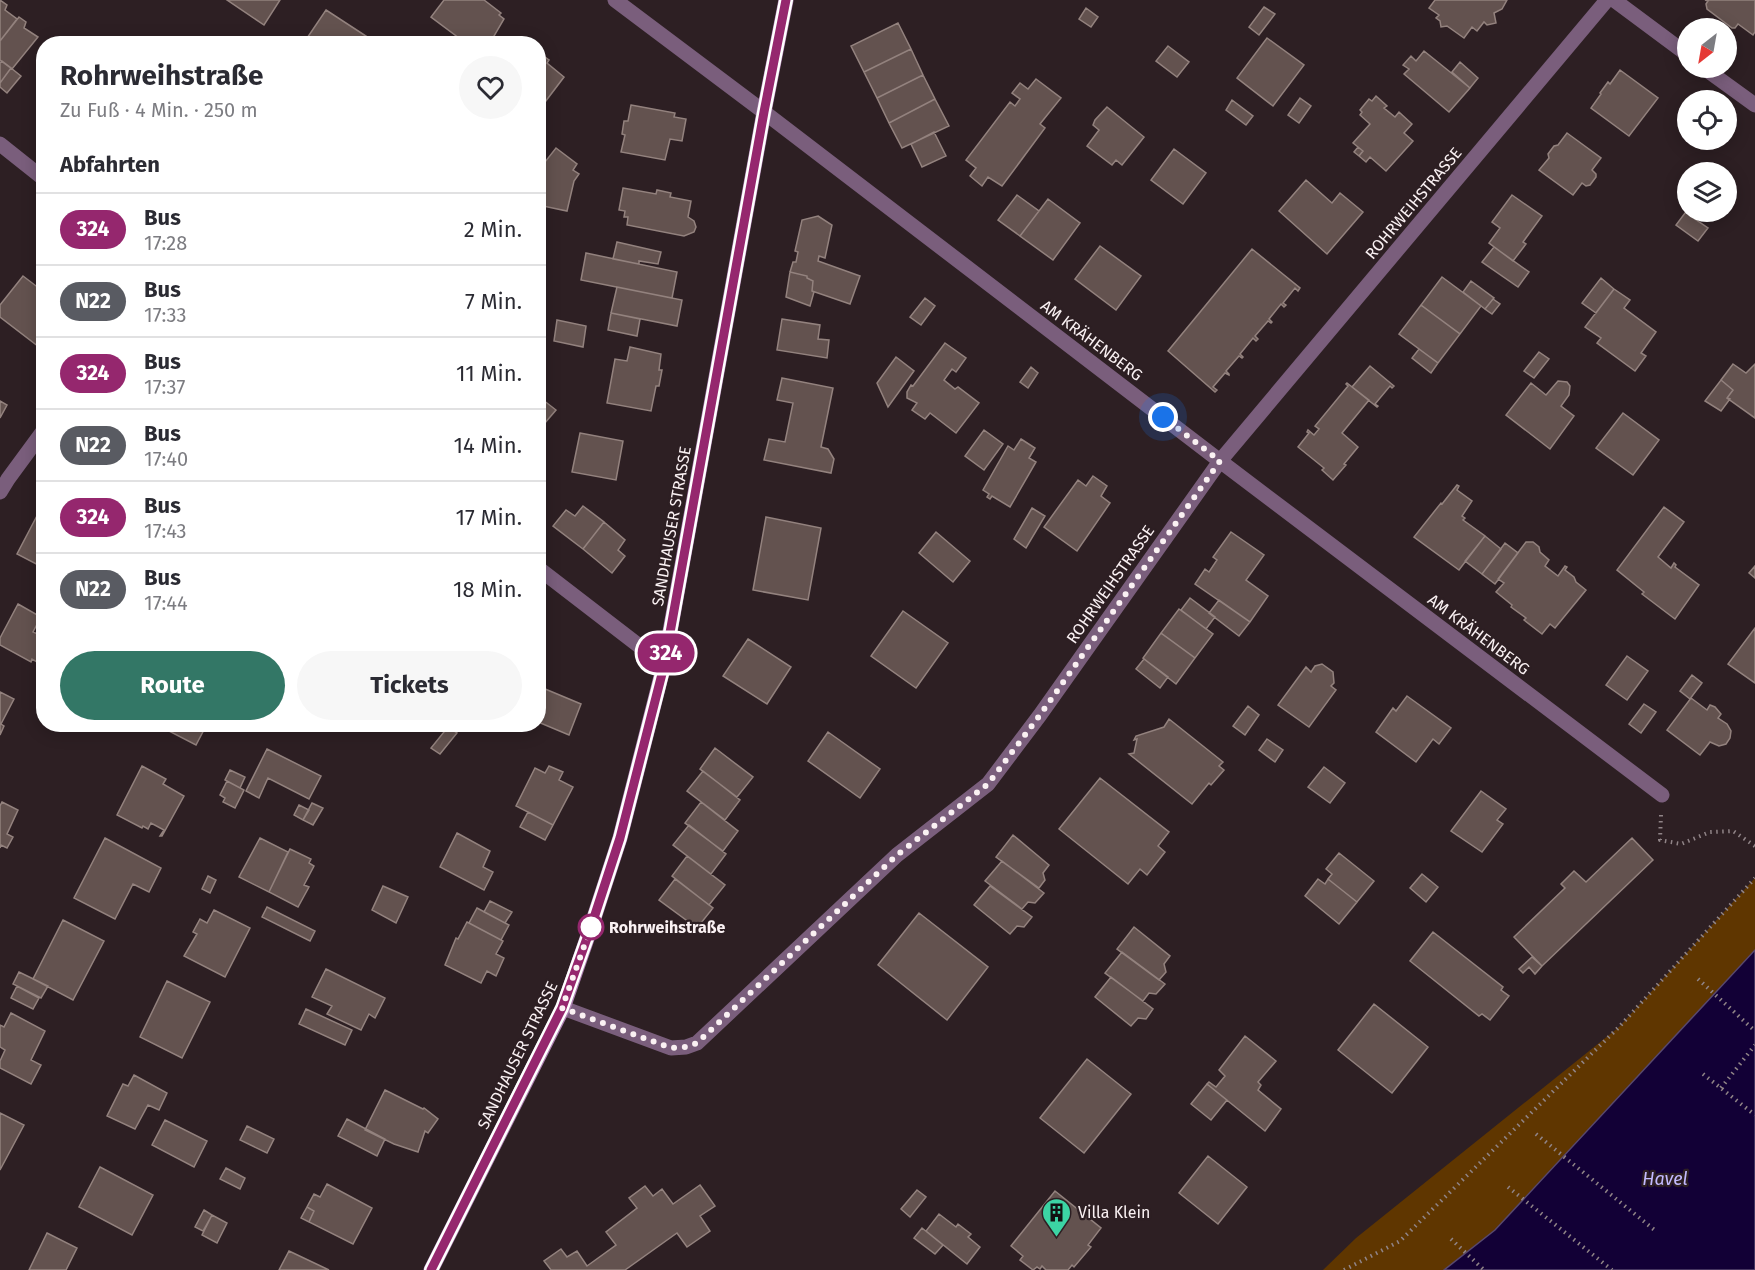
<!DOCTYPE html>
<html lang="de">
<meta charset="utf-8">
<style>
body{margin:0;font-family:"Fira Sans",sans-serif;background:#f7f7f7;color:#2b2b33;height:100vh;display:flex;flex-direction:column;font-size:22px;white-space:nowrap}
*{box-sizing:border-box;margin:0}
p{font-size:20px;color:#7c7c81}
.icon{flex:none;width:33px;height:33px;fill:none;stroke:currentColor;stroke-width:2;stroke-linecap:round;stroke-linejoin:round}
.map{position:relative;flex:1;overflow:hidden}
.sheet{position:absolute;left:36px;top:36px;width:510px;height:696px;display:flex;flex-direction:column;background:#fff;border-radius:24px;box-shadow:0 3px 15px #0003}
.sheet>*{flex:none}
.badge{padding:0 12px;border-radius:20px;font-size:21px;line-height:39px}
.needle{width:39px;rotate:211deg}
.tools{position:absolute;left:1677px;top:18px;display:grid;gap:12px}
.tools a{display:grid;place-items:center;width:60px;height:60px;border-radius:50%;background:#fff;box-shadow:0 3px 15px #0003;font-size:30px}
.you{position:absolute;width:30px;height:30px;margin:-15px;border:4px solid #fff;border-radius:50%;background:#1a73e8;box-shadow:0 0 0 9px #1a73e833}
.map>.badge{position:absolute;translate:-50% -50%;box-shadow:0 0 0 3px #fff}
h2{padding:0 24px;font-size:22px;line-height:54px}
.round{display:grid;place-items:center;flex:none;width:63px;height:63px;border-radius:32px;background:#f7f7f7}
.headline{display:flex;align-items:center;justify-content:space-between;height:102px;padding:0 24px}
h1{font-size:28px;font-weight:700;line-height:45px}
.primary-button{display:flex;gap:12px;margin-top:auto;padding:12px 24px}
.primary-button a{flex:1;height:69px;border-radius:36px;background:#376;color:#fff;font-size:24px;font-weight:700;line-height:69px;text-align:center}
.primary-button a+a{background:#f7f7f7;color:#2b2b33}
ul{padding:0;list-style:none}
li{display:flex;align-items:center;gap:18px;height:72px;padding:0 24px;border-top:2px solid #e1e1e2}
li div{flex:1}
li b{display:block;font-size:22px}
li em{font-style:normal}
li .badge{min-width:66px;font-weight:700;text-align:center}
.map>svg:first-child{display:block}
.green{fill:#5f3600}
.water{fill:#120036;stroke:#58486f;stroke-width:1.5}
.building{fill:#63524f;stroke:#93827e;stroke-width:1.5}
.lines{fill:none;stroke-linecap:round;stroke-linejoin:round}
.path{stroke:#908487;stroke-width:4;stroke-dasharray:1.5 4.5;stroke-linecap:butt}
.street{stroke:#7a5e7c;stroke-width:15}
.secondary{stroke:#ab7eaf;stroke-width:15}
.line-casing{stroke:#fff;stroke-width:14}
.line{stroke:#95276e;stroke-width:9}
.walk{stroke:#faf1f3;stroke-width:6;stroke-dasharray:0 10.8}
.stop-dot{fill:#fff;stroke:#95276e;stroke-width:3}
.labels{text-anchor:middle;stroke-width:4.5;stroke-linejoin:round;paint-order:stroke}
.street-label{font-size:16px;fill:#faf1f3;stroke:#2d1f23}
.stop-label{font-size:16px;font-weight:bold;fill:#faf1f3;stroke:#2d1f23;text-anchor:start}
.poi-label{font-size:16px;fill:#faf1f3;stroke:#2d1f23;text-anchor:start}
.water-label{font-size:18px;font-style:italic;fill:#c3baff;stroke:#2d1f23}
</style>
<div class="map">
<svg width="1755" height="1270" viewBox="0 0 1755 1270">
<rect width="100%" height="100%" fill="#2d1f23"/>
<path class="green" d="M1755,878v72l-260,280 -51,40h-121l33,-32 263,-211z"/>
<path class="water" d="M1755,950v320h-311l51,-40z"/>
<path class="building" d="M0,0l7,5 -2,5 12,9 -17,22z
M227,0h53l-16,25z
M444,0h40l17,13 -2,2 5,4 -14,24 -7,-5 -4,6h-12l-36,-27z
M1435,0h72l-5,9 -8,4 2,10 -9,2 -3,-3 -7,9 -5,-4 -8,11 -17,-12 -6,1 -1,-6 -4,-3 3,-3 -10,-7z
M1705,0h50v32l-2,3 -15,-11 -3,4h-3l-25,-19 -1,-5 2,-3z
M1264,7l11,7 -16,21 -10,-8z
M1086,8l12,9 -7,10 -12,-8z
M326,10l43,28 -4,6h-62z
M19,17l7,5 -2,6 14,9 -26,32 -12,-9v-19z
M898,23l13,26 -47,23 -13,-26z
M1267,38l37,27 -31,41 -36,-28z
M1168,46l21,16 -12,15 -21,-16z
M911,49l12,26 -46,23 -13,-26z
M1424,51l46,37 -21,24 -45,-38 5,-5 -6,-4 8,-9 5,5z
M538,52l11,8 -2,3 17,14 -25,33z
M2,61l9,7 -11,15v-20z
M1460,62l18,16 -8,10 -18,-16z
M11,68l10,8 -14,17 -7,-6v-4z
M1620,70l38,28 -29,38 -38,-28 10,-14 -1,-1 8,-11 2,2z
M923,75l12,24 -46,24 -12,-25z
M1036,79l25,19 -21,26 5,4 -43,58 -14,-9 -6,9 -12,-10 6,-8 -10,-8 44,-58 5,4 5,-7 -8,-6 8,-10 8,6z
M1376,96l11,10 -3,2 11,9 4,-5 13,12 -8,9 9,8 -27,30 -16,-14 -4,5 -7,-6 4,-5 -10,-8 17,-19 -10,-9 2,-3 -2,-2 9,-11 3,2z
M1300,98l11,8 -12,17 -11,-8z
M935,99l14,27 -47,22 -13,-25z
M1232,100l21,16 -7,9 -20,-15z
M631,105l44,8 -1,4 12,2 -4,22 -12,-2 -5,21 -44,-8 4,-17 -3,-1 2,-13h4z
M1107,107l37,30 -22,28 -6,-5 -4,5 -25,-19 12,-16 -6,-5 2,-5z
M934,132l12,24 -24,11 -11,-23z
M1567,133l34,25 -9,12 4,4v3l-6,8 -4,1 -4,-3 -9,12 -34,-25 10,-12 -1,-4 6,-8 4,-1z
M1358,147l5,4 -4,5 -5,-4z
M556,148l21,16 -4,6 6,4 -5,7 -7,30 -29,-6v-30l3,-8z
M1174,149l32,24 -23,31 -32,-24z
M1306,180l26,23 8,-10 23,19 -36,42 -48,-43z
M623,188l33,6 1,-4 14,3 -1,4 21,4 -3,16 6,4 2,6 -2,5 -10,4 -57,-11 1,-8h-4l1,-6 -6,-1z
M1017,195l22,16 -19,25 -22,-16z
M1512,195l30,21 -19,26 3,2 -13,17 -24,-18 11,-15 -8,-6z
M1048,199l32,24 -27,37 -33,-24z
M1688,209v3h3l6,4 -2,3 13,9 -10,13 -22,-16z
M818,216l14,9 -7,33 -6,-2 -1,5 42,15 -10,28 -38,-13 1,-10 -6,-3v-2l-17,-4 3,-10h3l2,-10 -3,-1 7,-31z
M617,242l44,10 -3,12 -19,-3v3l-26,-5z
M1100,246l41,30 -25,34 -41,-31z
M1494,247l35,25 -11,15 -36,-25z
M1252,249l48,39 -2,3 -3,-3 -12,15 3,2 -2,2 -3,-3 -12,15 3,3 -1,1 -3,-2 -13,15 3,3 -2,2 -3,-3 -13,16 3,3 -1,1 -3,-2 -13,15 3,3v1l-4,-2 -12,14 4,3 -2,2 -47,-41z
M586,253l91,19 -5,26 -91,-18z
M790,272l17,4v2l6,3 -1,10 2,1 -4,14 -24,-9z
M23,276l21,16v3l-4,5 4,3 -1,47 -43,-33v-12z
M1442,277l39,29 -21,28 -39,-29z
M1601,278l13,11 -18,24 -14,-10z
M1471,281l23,17 -9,11 -22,-17z
M617,287l65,13 -5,26 -66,-13z
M1614,289l16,11 -6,8 32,24 -15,21 5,3 -11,15 -38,-28 4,-5 -16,-11z
M925,298l10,8 -14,19 -11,-8z
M1493,299l7,5 -8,10 -7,-5z
M1421,305l39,29 -22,29 -39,-29z
M611,313l29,6 -3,17 -29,-6z
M782,319l38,6 -2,14 11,1 -2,18 -50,-8z
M557,320l29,6 -3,21 -29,-6z
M945,343l21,15 -10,14 -4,-3 -8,11 11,9 3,-2 21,16 -23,30 -26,-20 -5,6 -13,-9 5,-7 -10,-5v-6l4,-7 2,1z
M630,347l31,7 -2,16h3l-3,16h-3l-5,25 -44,-8 8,-44 12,2z
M1419,349l19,14 -7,10 -19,-15z
M1539,352l10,7 -15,19 -10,-7z
M896,357l18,14 -26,36 -11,-24z
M1733,364l13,9 9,-9v54l-28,-20 6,-8 -12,-10z
M1370,366l24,20 -2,2 -2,-2 -15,18 3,2 -1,1 -25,-20z
M1031,367l7,6 -10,15 -8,-6z
M782,378l51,10 -12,59 7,2 6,10 -3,14 -67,-13 5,-21 16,3 8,-39 -16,-3z
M1721,380l12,10 -6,8 3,1 -9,12 -16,-10z
M1558,381l9,1 3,4 -1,9 -8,11 13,10 -24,33 -44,-34 25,-32 15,12z
M1347,383l22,17 -27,33 16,14 -14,17 2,1 -13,15 -11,-10 2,-2 -26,-21 11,-14 -2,-1 1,-2 6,5 5,-6 -4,-3 33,-40 -2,-2z
M538,396l18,14 -17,20 -1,-1z
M0,401l7,4 -7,13z
M1623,413l36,27 -26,35 -37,-27z
M984,430l19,14 -19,26 -19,-14z
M580,433l43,8 -7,39 -44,-8z
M1021,439l14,9 -6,10 7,4 -26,45 -18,-11 -2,3 -3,-2 2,-3 -6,-4 25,-44 6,4z
M1093,476l14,10 -6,10 9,7 -33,48 -33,-24 34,-47 8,6z
M1457,485l2,1 -2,4 15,11 -10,15 3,2 -2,2 22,16 -26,34 -45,-33 27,-34 1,1z
M583,506l21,16 -21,27 -30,-23 13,-16 9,6z
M1664,507l20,15 -26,35 13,11 3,-5 2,2 -1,2 24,18 -24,34 -33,-25 2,-2 -27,-22z
M1032,508l13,8 -19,32 -12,-9z
M40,510l4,1v57l-27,-14z
M766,517l55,11 -13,72 -55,-10z
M604,522l21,18 -7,10 7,6 -13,17 -29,-24z
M936,532l34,29 -17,21 -34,-29z
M1231,532l33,23 -18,25 22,16 -18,26 -55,-38 10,-15 4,3 8,-12 -4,-3z
M1485,536l16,13 -19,25 -17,-13z
M1526,542h7l6,5 1,5 9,8 -4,6 13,10 7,-10 2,1 -2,3 9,7 2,5 10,8 -31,38 -5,-4 -8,10 -18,-14 2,-2 -15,-11 1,-2 -16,-13 8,-9 -6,-4z
M1505,543l13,10 -23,31 -13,-10z
M1755,566v12l-6,-5z
M1190,598l25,19 -9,12 -25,-19z
M1219,600l31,22 -11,14 -30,-23z
M18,604l23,13 -8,15 11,5v29l-12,-7 -1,3 -31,-17v-7z
M1179,609l34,25 -18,24 -34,-25z
M903,611l45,32 -32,45 -45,-32z
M1755,628v55l-27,-19z
M1161,633l34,25 -19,26 -33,-26z
M748,639l43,28 -24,37 -44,-28z
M1627,656l21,15 -21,29 -21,-15z
M1144,659l24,18 -8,11 -24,-19z
M1322,664l11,8 1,11 -3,3 5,4 -27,37 -31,-22 28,-38 5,5 4,-6z
M1692,675l10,8 -12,16 -10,-8z
M538,686l43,18 -12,31 -31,-13z
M0,692l14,7 -13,25 3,2 -4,9z
M1407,696l44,32 -12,16 -6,-5 -17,23 -40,-30 17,-24 3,3z
M1691,698l16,12 3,-5 5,2 6,7 -3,4 9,6 4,7 -1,7 -4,6 -7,2 -9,-4 -10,13 -33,-25z
M1644,704l12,8 -15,21 -12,-9z
M1248,706l11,9 -14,20 -12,-9z
M1169,719l54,43 -4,4 5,4 -13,15 -2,-2 -17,21 -63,-50 5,-1 3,-14 -3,1 2,-4 28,-9z
M162,724h45l-11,21 -35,-18z
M448,727l9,6 -17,21 -9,-6z
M828,732l52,37 -20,29 -52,-37z
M1267,739l16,11 -8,12 -16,-12z
M715,748l38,29 -16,20 -37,-28z
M267,749l54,27 -12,23 -41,-21 -9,20 -13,-7z
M142,766l24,13 -3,5 21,12 -22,40h-2l4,-6 -13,-7 -3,6 -5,-3 -1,2 -25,-13z
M549,766l14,6 -4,8 14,7 -20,38 -37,-19 19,-38 10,5z
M1324,767l21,16 -15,20 -22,-16z
M230,770l15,7 -5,11 -15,-8z
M703,771l37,29 -15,20 -38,-29z
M1100,778l69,54 -11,14 7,6 -18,23 -7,-6 -12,15 -69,-55z
M227,781l17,9 -9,18 -12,-6 2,-4 -5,-3z
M1481,791l25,18 -9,11 6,4 -21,28 -31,-21z
M2,802l16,8 -11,24 6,3 -6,11 -6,-3 -1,3v-42z
M701,802l37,29 -15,20 -38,-28z
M312,803l11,5 -10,17 -10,-5z
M299,805l10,5 -6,10 -9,-5z
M528,812l25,13 -8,15 -25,-13z
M689,825l37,29 -15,20 -38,-29z
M457,833l33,18 -7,16 10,5 -9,18 -44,-23z
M1013,835l36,30 -6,8 2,7 -6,8 -43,-31z
M105,838l56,30 -12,24 -16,-8 -18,35 -41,-21z
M260,838l28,14 -19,40 -30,-15z
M1632,838l21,22 -111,106 -28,-29 51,-49 -4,-4 13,-13 12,11z
M290,849l21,10 -2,4 5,3 -10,19 5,2 -11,20 -29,-15z
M1339,853l35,28 -17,21 -29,-23 4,-5 -6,-5z
M687,856l38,29 -16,20 -37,-29z
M1002,861l42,32 -9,10 -7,-1 -6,7 -37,-28z
M1422,874l16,13 -12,15 -16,-14z
M208,876l8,4 -6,13 -8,-4z
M675,879l38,29 -16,20 -38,-28z
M1318,879l7,5 3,-5 29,23 -18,22 -34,-28z
M383,886l25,11 -12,26 -24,-13z
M990,886l42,31 -8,10 -7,-1 -7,8 -36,-29z
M490,901l22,11 -7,11 -21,-11z
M267,907l48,24 -5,10 -48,-24z
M477,908l32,17 -8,15 -32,-17z
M214,910l36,18 -25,49 -41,-21 13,-22 -4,-2 7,-13 7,4z
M919,913l69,54 -41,53 -69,-55z
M63,920l41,21 -31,59 -40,-21z
M467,922l36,19 -7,13 8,4 -8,18 -9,-5 -6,12 -36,-18 11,-27 2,1z
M1134,927l36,29 -6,8 2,8 -7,8 -42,-31z
M1433,932l70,55 -2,3 8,6 -19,24 -8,-6 -3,2 -69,-55z
M1122,952l43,32 -9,10 -7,-1 -6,8 -38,-28z
M1532,957l10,9 -7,8 -6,-7 -6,6 -4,-4z
M326,969l59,29 -10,20 -6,-4 -8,16 -34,-16 5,-8 -20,-9z
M19,972l29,14 -7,12 -28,-14z
M1111,977l42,32 -7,10 -8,-1 -7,8 -36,-29z
M167,981l43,21 -28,56 -42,-21z
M17,986l22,12 -6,11 -22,-11z
M1374,1004l54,43 -36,46 -54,-43z
M306,1009l46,21 -7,15 -46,-21z
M11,1013l34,18 -14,29 10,5 -10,19 -31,-16v-7l5,-11 -5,-3v-22l4,2z
M1245,1036l31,25 -18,21 3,3 -3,5 23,19 -16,22 -58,-47 2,-2 7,5 9,-11 -6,-6z
M1087,1059l44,35 -47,59 -44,-35z
M134,1075l33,18 -8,17 -11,-5 -13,24 -28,-13 16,-32 5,2z
M1207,1084l20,16 -16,20 -20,-16z
M385,1090l38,19 1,-1 14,11 -10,14 -3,-2 -7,21 -24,-8 -29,-14z
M0,1113l24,12 -24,45z
M347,1119l38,20 -8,17 -39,-20z
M165,1120l42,21 -13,26 -42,-22z
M247,1126l27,13 -7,14 -27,-13z
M1208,1156l39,31 -29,37 -39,-31z
M100,1167l53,28 -21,40 -53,-28z
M226,1168l19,10 -5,11 -20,-10z
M327,1184l45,24 -19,36 -44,-22 5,-11 -7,-4 7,-13 6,3z
M700,1185l15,21 -15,10 10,15 -23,16 -10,-14 -52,37h-74l-7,-9 17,-12 6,8 10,-6 10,15 29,-21 -10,-13 31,-24 -8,-10 16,-12 8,10 9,-7 11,15z
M917,1190l9,7 -16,20 -9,-8z
M1055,1191l46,37 -13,17 3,2 -17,20 -2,-2 -4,5h-22l-4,-4 -2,3 -3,-2 -4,3 -13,-10 3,-4 -12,-10z
M307,1207l7,4 -5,11 -8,-4z
M204,1210l8,5 -9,16 -8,-4z
M939,1214l17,13 2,-3 13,10 -3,3 12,10 -13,17 -41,-33z
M212,1215l15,8 -10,20 -15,-8z
M922,1228l21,17 -8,9 -21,-16z
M47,1233l30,15 -11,22h-37z
M289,1251l40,19h-50z"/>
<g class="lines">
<path class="path" d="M1661,815l-1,25 21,4 29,-12 23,-1 22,15
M1698,979l57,52
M1703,1074l52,41
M1721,1088l34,-43
M1536,1134l121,98
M1508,1187l104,83
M1451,1239l33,31
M1344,1270l56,-29 219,-214 136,-149"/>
<path class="street" d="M615,0l149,112 456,349 442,334
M1614,0l74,55
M1704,68l51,37
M0,144l44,35
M0,492l8,-13 36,-49
M538,568l126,97
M563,1008l108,40 15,-1 11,-4 200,-188 91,-71 52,-69 180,-254 387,-461"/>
<path class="secondary" d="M431,1270l132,-262 28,-81 29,-89 44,-173 100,-553 22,-112"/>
</g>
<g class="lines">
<defs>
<path id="line" d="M431,1270l131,-262 29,-81 29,-89 44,-172 100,-554 22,-112"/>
</defs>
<use href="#line" class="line-casing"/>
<use href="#line" class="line"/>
<path class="walk" d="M591,927l-29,81 109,40 15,-1 11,-4 200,-188 91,-71 52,-69 180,-254 -57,-44"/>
</g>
<defs>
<symbol id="building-pin" viewBox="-11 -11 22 30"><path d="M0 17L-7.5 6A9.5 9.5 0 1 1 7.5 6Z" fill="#3cd4a4" stroke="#2d1f23"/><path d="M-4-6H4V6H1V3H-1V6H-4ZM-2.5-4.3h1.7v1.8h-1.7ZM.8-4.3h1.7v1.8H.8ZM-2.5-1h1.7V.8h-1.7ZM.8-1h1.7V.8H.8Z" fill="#111"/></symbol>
</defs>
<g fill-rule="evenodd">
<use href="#building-pin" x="1040" y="1196" width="33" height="45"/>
</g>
<circle class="stop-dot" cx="591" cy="927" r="12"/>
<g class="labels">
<g class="street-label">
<text transform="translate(1413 203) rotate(-50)" y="6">ROHRWEIHSTRASSE</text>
<text transform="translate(1092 340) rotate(37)" y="6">AM KRÄHENBERG</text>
<text transform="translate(671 526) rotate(-80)" y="6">SANDHAUSER STRASSE</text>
<text transform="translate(1110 584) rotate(-55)" y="6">ROHRWEIHSTRASSE</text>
<text transform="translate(1479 634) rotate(37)" y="6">AM KRÄHENBERG</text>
<text transform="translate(517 1055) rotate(-64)" y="6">SANDHAUSER STRASSE</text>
</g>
<g class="stop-label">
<text x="609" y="933">Rohrweihstraße</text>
</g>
<g class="poi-label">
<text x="1078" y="1218">Villa Klein</text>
</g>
<g class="water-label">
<text x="1665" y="1185">Havel</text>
</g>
</g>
</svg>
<div class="tools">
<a><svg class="needle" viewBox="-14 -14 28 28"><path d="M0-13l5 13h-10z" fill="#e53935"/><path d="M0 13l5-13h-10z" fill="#7c7c81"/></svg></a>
<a><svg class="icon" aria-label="locate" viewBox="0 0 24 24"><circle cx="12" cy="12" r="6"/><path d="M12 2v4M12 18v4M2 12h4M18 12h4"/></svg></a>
<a><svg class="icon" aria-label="layers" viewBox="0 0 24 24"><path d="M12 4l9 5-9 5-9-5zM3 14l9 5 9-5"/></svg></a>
</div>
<div class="you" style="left:1163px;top:417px"></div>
<b class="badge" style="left:666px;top:653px;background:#95276e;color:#fff">324</b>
<section class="sheet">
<div class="headline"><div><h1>Rohrweihstraße</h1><p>Zu Fuß · 4 Min. · 250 m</p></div><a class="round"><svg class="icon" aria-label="heart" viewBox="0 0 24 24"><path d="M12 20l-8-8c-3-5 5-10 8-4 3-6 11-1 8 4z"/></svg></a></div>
<h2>Abfahrten</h2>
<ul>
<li><span class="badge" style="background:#95276e;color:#fff">324</span><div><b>Bus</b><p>17:28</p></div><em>2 Min.</em></li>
<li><span class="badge" style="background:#595b62;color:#fff">N22</span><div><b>Bus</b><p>17:33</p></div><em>7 Min.</em></li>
<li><span class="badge" style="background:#95276e;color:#fff">324</span><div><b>Bus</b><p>17:37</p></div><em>11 Min.</em></li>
<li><span class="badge" style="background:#595b62;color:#fff">N22</span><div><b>Bus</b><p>17:40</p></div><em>14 Min.</em></li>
<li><span class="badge" style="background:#95276e;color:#fff">324</span><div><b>Bus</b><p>17:43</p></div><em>17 Min.</em></li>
<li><span class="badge" style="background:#595b62;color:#fff">N22</span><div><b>Bus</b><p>17:44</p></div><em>18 Min.</em></li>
</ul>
<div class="primary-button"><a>Route</a><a>Tickets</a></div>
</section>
</div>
